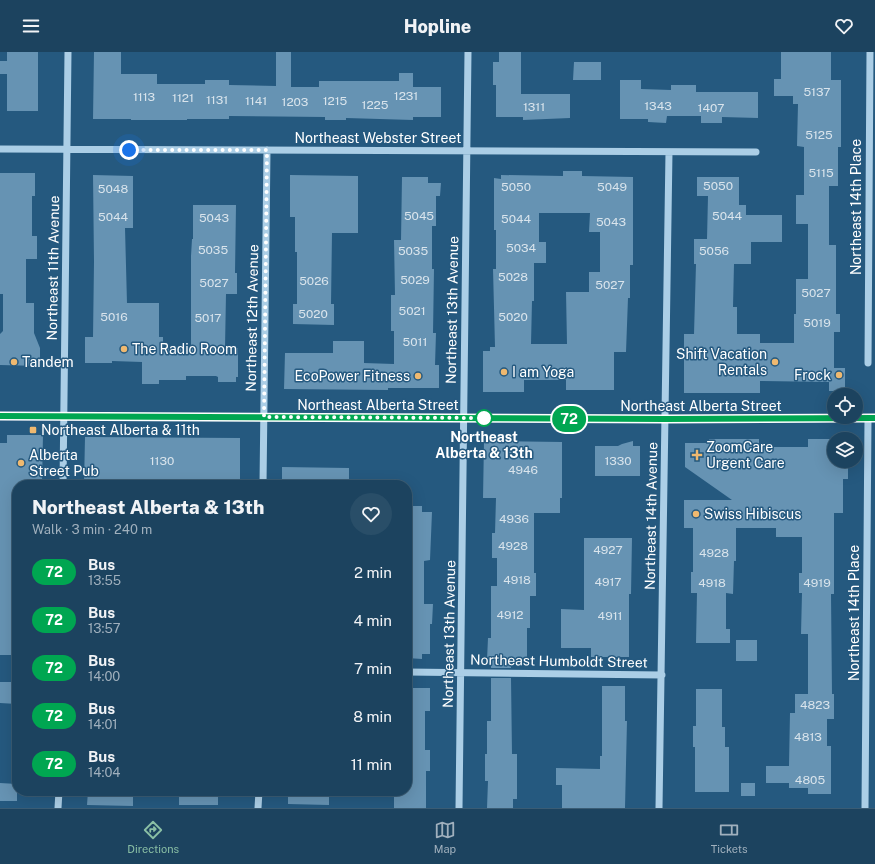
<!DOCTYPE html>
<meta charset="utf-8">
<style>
body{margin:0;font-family:"Public Sans",sans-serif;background:#294e68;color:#f1f3f6;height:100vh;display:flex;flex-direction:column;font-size:15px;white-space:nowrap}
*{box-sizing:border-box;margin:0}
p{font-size:13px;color:#a0b0bd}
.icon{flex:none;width:22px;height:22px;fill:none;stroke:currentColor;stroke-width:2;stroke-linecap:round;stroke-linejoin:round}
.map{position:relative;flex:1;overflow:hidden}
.side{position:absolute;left:12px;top:428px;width:400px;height:316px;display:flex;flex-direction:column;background:#1c435f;border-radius:16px;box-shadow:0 4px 16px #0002,0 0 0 1px #3a5c74}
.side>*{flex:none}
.badge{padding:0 8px;border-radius:13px;font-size:14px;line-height:26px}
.fabs{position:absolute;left:827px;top:336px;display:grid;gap:8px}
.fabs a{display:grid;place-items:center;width:36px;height:36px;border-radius:50%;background:#1c435f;box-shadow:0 4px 16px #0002,0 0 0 1px #3a5c74;font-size:20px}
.you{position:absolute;width:20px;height:20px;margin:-10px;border:3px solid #fff;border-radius:50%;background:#1a73e8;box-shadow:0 0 0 6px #1a73e833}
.map>.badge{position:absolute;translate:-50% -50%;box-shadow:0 0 0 2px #fff}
.round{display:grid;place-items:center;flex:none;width:42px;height:42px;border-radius:21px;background:#294e68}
.headline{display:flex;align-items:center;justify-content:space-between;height:68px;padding:0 20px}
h1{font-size:19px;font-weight:800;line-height:30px}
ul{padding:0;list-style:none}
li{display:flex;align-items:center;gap:12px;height:48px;padding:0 20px}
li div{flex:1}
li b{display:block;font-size:15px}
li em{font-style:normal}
li .badge{min-width:44px;font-weight:700;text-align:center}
header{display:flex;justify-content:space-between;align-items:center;height:52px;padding:0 20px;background:#1c435f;font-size:18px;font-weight:800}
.menu{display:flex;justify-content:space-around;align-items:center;height:56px;border-top:1px solid #3a5c74;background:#1c435f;font-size:11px;color:#a0b0bd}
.menu a{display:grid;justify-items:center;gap:2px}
.menu .selected{color:#8abfa5}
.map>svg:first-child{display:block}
.building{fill:#6693b3;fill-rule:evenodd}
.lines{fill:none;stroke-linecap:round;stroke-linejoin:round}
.minor{stroke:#abcee6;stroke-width:7}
.line-casing{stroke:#fff;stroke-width:9}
.line{stroke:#00a651;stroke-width:6}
.walk{stroke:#fff;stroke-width:4;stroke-dasharray:0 7.2}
.poi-dot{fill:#efb970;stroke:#25597f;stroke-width:1.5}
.stop-dot{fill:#fff;stroke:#00a651;stroke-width:2}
.labels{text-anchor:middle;stroke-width:3;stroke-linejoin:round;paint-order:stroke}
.number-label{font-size:12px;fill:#d9e4ec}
.street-label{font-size:14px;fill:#fff;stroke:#25597f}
.poi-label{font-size:14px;fill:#fff;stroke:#25597f;text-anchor:start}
.stop-label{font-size:14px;font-weight:bold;fill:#fff;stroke:#25597f}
</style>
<header><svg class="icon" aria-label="menu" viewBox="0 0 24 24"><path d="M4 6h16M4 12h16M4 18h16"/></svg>Hopline<svg class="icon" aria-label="heart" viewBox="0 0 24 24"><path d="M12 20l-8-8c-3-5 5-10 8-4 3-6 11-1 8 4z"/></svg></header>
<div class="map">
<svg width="875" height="756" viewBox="0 0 875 756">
<rect width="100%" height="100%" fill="#25597f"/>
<path class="building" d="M7,0h31v59h-31v-37h-7v-13h7z
M94,0h27v22h36v10h48v-4h24v5l47,1v-34h15v35h28v-6h80v-8h14v14h28v30h-28v3l-67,-2v2h-21v-3l-96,-1v3h-42v1h-56v-1h-38z
M499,0h22v42h49v24l-47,2v-3h-27v-32h-3v-23h6z
M781,0h50v28h10v67h-3v39h-9v59h7v69h4v18h-6v36h11v23h-16v-9l-69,-1v12h-76v-59h10l2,-70h-2v-25h13l1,-43h-11v-19h42v28h7v10h36v27h-31v22h-17l-1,43h4v27h23v9h34v-29h2v-35h12v-55h-12v-29h8v-48l-7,-1 1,-42h-5v-8h-19v-17h7z
M574,10h27v18h-28z
M620,28h21v9l30,1v-5h25v7h62v26l-36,-1v6h-21v-7h-34l-1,7 -18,-1v-3h-28z
M563,119h19v5l51,1v88h-3v33h-2l-2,54h-12v38h-48v-10h-42v12h-41v-41h7v-4h5l-2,-78h3v-39h-2v-52l7,1v-4l62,1zM539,161h51l-1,19h11v40h-11v20h-23l1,52h-36l1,-43h2v-38h12v-21h-7z
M0,121h35v23h-3v40h5v23h-11v44h8v30l6,15v18l-40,-1v-31l3,-3v-37h-3z
M93,123l40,1v52h-8l2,75h32v34h4v11h28v-92l1,-17h1v-34h43l-1,68h2v21h-11l-1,54h13v29h-2v5h-18v-5l-2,-1h-30v4h-27v4h-17v-22l-30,-1v2h-27v-26h8l1,-75z
M290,123l68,1v57h-26l-1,71h3v21l-41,-1v-20h4v-52h-2v-35h-5z
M402,125h26v6h13l-1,13h-4v30h-4v43h2l-1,64h3l-1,32h4v23h-51v2l-104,-1 1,-36h48v-12h31v22l30,1v-33h-3v-36h4l-1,-55h7z
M7,383h36l-1,48h-25v172h-17v-212h7z
M85,385l155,1v47h-156z
M709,387h50v8h49v-8h26v22h14v18h-5v34h-9v81h-3l1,100h2v25h-7v27h4v48h-23v-6h-19v-5h-23v-17h23l1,-53h5v-19h13v-60h-7l1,-41h-3v-20h3v-36h-26v-9h-40v33h-2l-1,33 -7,-1v36h4v14h-34l1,-50h-6v-21h2v-44h-9v-28h48l-47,-33v-24h24z
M484,389l78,1v56h-2v15h-26v60h2v23h-6v32h-3v32h-16v8h-20v-8h-4l1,-22h3v-52h6v-28h-5v-25h3l1,-35h-13z
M633,389v5h7v30h-45v-30h23l4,-2z
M282,415l67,1v17h-67z
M407,454h15v6h10l-2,48 -6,1v43h9l-1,20h-2v30h-8v5l-15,-1z
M584,486h48l-1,56h-2v63h-38v-9h-30v-39l23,1z
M736,588h21v21h-21z
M491,626h20l1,76h5v45h-4v9h-26l1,-27h-3v-27h2v-33h4z
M0,630h17v22l-17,-1z
M602,634h23v35h2l-2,87h-63v-23h-6v-17l44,1v-13h2z
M407,636h23v23h-5v39h5v21h-4v37h-32v-17h13z
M696,637h26v38h3v20h4v45h-34v-45h-2v-21h3z
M0,731l17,1v17h-17z
M741,731h14v13h-14z
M88,739h45v15l-46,-1z
M179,739h39v14h-39z
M288,739h41v14l-41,-1z"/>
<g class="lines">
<path class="minor" d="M0,97l756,3
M868,311l2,-311
M0,364l665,3 210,-1
M63,433l5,-433
M263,433l4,-335
M407,620l255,3
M58,756l1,-17
M258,756l1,-17
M459,756l9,-756
M659,756l10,-656
M865,756l3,-390"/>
</g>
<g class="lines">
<defs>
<path id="line" d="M0,364l665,3 210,-1"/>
</defs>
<use href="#line" class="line-casing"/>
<use href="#line" class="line"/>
<path class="walk" d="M129,98h138l-3,267 221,1h-1"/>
</g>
<g class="poi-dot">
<circle cx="124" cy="297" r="4"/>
<circle cx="14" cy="310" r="4"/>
<circle cx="775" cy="310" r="4"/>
<circle cx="504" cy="320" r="4"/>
<circle cx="839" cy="323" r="4"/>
<circle cx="418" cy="324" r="4"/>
<rect x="29" y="374" width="8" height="8" rx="2"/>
<path d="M695 397h4v4h4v4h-4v4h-4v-4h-4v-4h4z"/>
<circle cx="21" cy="411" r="4"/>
<circle cx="696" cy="462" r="4"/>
</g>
<circle class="stop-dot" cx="484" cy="366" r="8"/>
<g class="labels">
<g class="number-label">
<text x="817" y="44">5137</text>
<text x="406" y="48">1231</text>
<text x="144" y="49">1113</text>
<text x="183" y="50">1121</text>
<text x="217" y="52">1131</text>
<text x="256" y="53">1141</text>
<text x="335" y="53">1215</text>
<text x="295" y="54">1203</text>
<text x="375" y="57">1225</text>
<text x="658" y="58">1343</text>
<text x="534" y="59">1311</text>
<text x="711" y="60">1407</text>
<text x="819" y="87">5125</text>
<text x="821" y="125">5115</text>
<text x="718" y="138">5050</text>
<text x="516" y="139">5050</text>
<text x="612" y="139">5049</text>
<text x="113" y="141">5048</text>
<text x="419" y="168">5045</text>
<text x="727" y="168">5044</text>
<text x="113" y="169">5044</text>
<text x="214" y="170">5043</text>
<text x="516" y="171">5044</text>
<text x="611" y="174">5043</text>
<text x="521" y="200">5034</text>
<text x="213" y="202">5035</text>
<text x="413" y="203">5035</text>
<text x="714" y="203">5056</text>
<text x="513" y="229">5028</text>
<text x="415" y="232">5029</text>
<text x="314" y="233">5026</text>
<text x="214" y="235">5027</text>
<text x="610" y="237">5027</text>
<text x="816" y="245">5027</text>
<text x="412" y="263">5021</text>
<text x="313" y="266">5020</text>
<text x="114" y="269">5016</text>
<text x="513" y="269">5020</text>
<text x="208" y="270">5017</text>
<text x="817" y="275">5019</text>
<text x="415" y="294">5011</text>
<text x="162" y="413">1130</text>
<text x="618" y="413">1330</text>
<text x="523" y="422">4946</text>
<text x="514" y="471">4936</text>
<text x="513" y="498">4928</text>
<text x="608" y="502">4927</text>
<text x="714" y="505">4928</text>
<text x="517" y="532">4918</text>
<text x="608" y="534">4917</text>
<text x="712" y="535">4918</text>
<text x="817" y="535">4919</text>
<text x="510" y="567">4912</text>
<text x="610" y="568">4911</text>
<text x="815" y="657">4823</text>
<text x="808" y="689">4813</text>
<text x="810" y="732">4805</text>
</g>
<g class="street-label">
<text x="378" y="91">Northeast Webster Street</text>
<text transform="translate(856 155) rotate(-90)" y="5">Northeast 14th Place</text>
<text transform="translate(53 216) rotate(-89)" y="5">Northeast 11th Avenue</text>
<text transform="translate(452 258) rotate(-89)" y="5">Northeast 13th Avenue</text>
<text transform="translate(252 266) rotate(-89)" y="5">Northeast 12th Avenue</text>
<text x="378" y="358">Northeast Alberta Street</text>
<text x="701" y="359">Northeast Alberta Street</text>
<text transform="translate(651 464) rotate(-89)" y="5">Northeast 14th Avenue</text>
<text transform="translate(854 561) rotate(-90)" y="5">Northeast 14th Place</text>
<text transform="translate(449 582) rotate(-89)" y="5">Northeast 13th Avenue</text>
<text transform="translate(559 609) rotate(1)" y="5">Northeast Humboldt Street</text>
</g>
<g class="poi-label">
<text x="132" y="302">The Radio Room</text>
<text x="767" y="307" text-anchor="end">Shift Vacation<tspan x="767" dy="16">Rentals</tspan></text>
<text x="22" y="315">Tandem</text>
<text x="512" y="325">I am Yoga</text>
<text x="831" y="328" text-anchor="end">Frock</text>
<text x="410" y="329" text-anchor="end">EcoPower Fitness</text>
<text x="41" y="383">Northeast Alberta &amp; 11th</text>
<text x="706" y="400">ZoomCare<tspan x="706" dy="16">Urgent Care</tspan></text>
<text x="29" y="408">Alberta<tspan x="29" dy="16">Street Pub</tspan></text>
<text x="704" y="467">Swiss Hibiscus</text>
</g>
<g class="stop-label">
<text x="484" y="390">Northeast<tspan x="484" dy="16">Alberta &amp; 13th</tspan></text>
</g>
</g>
</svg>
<div class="fabs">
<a><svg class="icon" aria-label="locate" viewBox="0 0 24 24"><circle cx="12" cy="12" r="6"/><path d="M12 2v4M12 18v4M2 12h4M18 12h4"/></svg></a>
<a><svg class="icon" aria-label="layers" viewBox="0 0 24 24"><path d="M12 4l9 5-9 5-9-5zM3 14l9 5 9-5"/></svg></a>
</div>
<div class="you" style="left:129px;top:98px"></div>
<b class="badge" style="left:569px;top:367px;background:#00a651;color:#fff">72</b>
<section class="side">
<div class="headline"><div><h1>Northeast Alberta &amp; 13th</h1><p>Walk · 3 min · 240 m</p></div><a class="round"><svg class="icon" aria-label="heart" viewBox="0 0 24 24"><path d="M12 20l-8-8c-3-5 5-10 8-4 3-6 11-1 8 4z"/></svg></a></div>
<ul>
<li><span class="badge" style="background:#00a651;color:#fff">72</span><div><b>Bus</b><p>13:55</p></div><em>2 min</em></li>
<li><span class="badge" style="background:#00a651;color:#fff">72</span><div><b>Bus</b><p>13:57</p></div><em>4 min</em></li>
<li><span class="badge" style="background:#00a651;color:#fff">72</span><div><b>Bus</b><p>14:00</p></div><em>7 min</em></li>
<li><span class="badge" style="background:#00a651;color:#fff">72</span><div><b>Bus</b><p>14:01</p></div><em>8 min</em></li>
<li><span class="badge" style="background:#00a651;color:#fff">72</span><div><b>Bus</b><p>14:04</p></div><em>11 min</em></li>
</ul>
</section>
</div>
<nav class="menu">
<a class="selected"><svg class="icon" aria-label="directions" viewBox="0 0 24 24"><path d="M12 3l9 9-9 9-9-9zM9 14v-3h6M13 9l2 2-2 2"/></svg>Directions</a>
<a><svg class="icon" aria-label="map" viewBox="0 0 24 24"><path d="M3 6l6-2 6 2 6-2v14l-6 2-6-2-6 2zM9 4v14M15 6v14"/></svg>Map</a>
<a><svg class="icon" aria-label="tickets" viewBox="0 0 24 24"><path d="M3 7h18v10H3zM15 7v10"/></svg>Tickets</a>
</nav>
